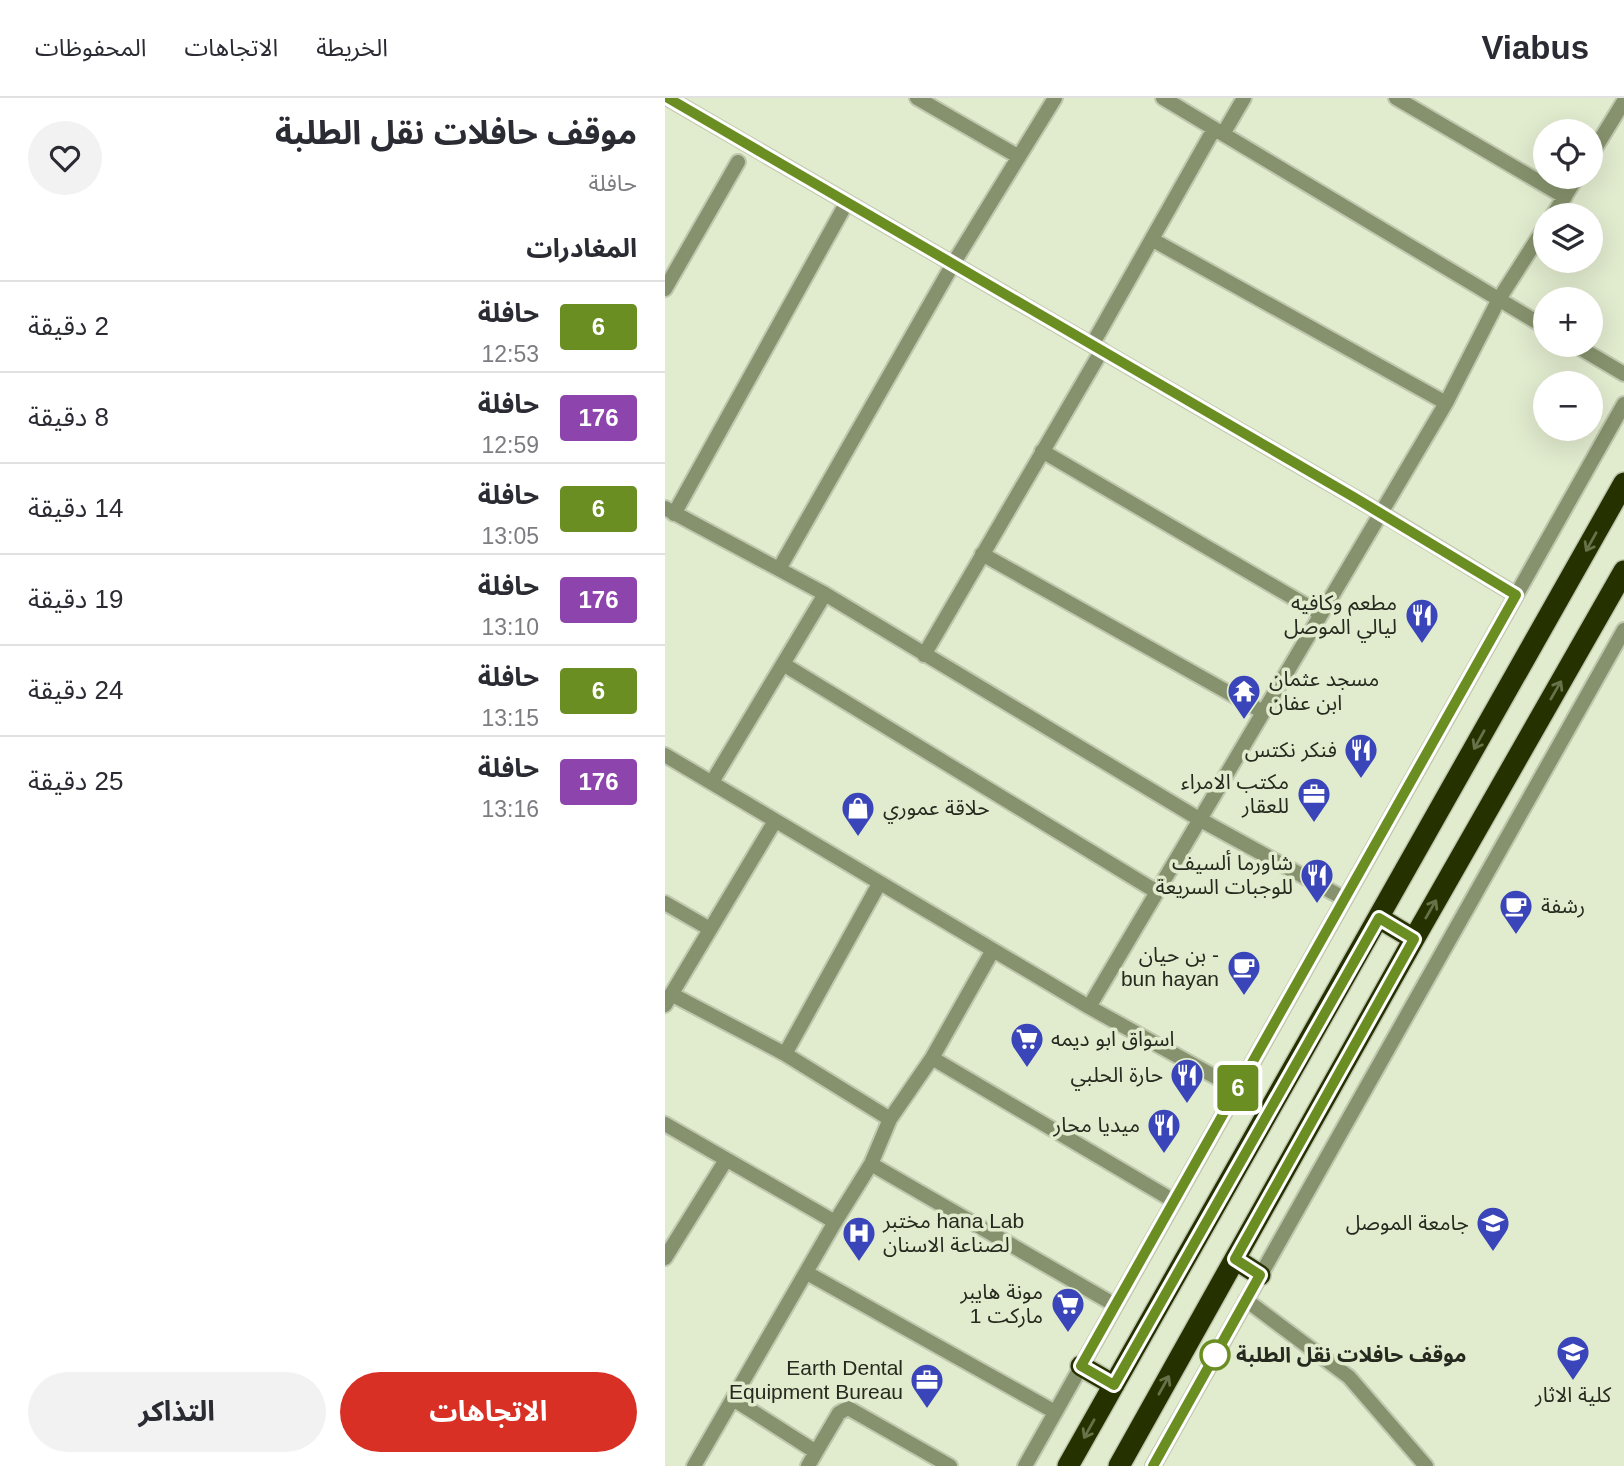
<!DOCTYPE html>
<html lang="ar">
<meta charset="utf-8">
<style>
body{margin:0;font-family:Helvetica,"Noto Sans Arabic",sans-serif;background:#f2f2f3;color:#2b2b33;direction:rtl;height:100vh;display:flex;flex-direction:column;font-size:26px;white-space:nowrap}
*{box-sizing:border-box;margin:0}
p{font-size:23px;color:#7c7c81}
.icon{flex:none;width:38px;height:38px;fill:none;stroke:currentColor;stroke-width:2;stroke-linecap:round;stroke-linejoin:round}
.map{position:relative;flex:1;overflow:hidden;direction:ltr}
.sheet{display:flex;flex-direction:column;background:#fff;width:665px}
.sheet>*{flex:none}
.badge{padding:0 14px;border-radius:5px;font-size:24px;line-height:46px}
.buttons{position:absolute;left:868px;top:21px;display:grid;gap:14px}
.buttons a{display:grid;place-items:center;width:70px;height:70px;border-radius:50%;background:#fff;box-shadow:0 7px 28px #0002;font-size:35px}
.map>.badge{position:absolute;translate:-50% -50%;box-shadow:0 0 0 4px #fff}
h2{padding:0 28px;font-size:26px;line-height:63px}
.round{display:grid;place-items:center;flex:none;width:74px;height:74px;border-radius:37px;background:#f2f2f3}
.headline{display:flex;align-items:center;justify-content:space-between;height:119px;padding:0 28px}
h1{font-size:33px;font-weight:700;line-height:52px}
.primary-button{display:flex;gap:14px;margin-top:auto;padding:14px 28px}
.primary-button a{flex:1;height:80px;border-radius:42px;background:#d93025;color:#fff;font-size:28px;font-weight:700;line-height:80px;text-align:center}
.primary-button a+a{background:#f2f2f3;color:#2b2b33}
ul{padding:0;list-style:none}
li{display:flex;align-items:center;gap:21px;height:91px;padding:0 28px;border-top:2px solid #e1e1e2}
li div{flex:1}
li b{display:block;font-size:26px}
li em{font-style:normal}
li .badge{min-width:77px;font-weight:700;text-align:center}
header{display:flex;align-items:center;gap:42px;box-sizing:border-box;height:98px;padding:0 35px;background:#fff;border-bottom:2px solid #e1e1e2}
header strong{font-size:33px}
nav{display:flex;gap:38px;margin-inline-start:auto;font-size:24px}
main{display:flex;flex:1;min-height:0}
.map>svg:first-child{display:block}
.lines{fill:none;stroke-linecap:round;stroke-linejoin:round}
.street-casing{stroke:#bfc8ae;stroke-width:18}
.highway-casing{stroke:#bfc8ae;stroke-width:24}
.street{stroke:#86926d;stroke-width:14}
.highway{stroke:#263100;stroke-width:21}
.oneway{stroke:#677248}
.line-casing{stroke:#fff;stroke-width:16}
.line{stroke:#6b8e23;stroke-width:10}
.stop-dot{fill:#fff;stroke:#6b8e23;stroke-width:3.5}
.labels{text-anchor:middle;stroke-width:7;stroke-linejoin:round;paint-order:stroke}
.poi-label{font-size:21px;fill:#26291e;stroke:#e1ebce;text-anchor:end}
.stop-label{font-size:21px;font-weight:bold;fill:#26291e;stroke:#e1ebce;text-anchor:start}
</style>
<header>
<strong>Viabus</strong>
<nav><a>الخريطة</a><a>الاتجاهات</a><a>المحفوظات</a></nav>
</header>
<main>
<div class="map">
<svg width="959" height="1368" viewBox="0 0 959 1368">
<rect width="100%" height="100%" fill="#e1ebce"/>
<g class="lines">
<defs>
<path id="street" d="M3,0l713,415 135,82
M252,0l102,59
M498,0l382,229
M731,0l169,99
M558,36l21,-36
M926,57l33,-54
M888,117l24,-38
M488,142l293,163
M0,191l73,-127
M427,247l122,-216
M910,247l49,29
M377,353l279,163
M0,410l160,86 374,225 146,80
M9,416l173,-312
M317,456l281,158
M114,471l174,-305 102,-166
M259,557l178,-305
M118,566l374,228
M0,657l424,252 148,82
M47,684l113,-188
M0,805l45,26
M6,896l114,60 105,65
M0,907l110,-184
M424,909l357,-604 53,-104 46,-72
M120,956l94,-170
M267,960l242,143
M0,1026l170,98
M206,1066l244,141
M0,1160l61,-98
M142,1175l248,139
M581,1202l103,77 77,89
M68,1301l83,53 23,-39 9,-5 102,58
M29,1368l141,-244 36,-58 19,-45 42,-61 61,-108
M143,1368l8,-14
M360,1368l599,-1062
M488,1368l471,-836"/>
<path id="highway" d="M714,820l35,21
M570,1161l25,16
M416,1268l33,19
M403,1368l556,-983
M454,1368l295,-527 210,-368"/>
</defs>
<use href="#street" class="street-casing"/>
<use href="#highway" class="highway-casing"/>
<use href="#street" class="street"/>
<use href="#highway" class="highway"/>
</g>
<defs><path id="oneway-shaft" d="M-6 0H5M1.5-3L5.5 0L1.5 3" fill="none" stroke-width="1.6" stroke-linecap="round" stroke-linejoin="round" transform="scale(1.75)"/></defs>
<g class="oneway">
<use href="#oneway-shaft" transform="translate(926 444) rotate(119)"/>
<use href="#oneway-shaft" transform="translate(891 592) rotate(-60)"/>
<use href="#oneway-shaft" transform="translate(814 642) rotate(119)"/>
<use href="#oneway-shaft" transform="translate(766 811) rotate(-60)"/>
<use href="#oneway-shaft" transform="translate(499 1287) rotate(-61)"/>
<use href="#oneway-shaft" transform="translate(424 1331) rotate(119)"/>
</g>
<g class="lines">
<defs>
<path id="line" d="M3,0l689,401 159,96 -435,771 33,19 265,-467 35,21 -179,320 25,16 -107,191"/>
</defs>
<use href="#line" class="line-casing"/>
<use href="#line" class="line"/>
</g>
<defs>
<symbol id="restaurant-pin" viewBox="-11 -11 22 30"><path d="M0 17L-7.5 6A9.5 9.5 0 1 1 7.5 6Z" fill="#3945b8" stroke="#e1ebce"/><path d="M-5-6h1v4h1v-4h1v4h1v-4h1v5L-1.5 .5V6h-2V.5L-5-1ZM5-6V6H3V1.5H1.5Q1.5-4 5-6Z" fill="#fff"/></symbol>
<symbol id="temple-pin" viewBox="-11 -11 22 30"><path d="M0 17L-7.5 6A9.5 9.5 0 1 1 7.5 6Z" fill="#3945b8" stroke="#e1ebce"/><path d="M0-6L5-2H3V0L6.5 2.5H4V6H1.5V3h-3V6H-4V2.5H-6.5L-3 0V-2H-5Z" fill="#fff"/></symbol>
<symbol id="office-pin" viewBox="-11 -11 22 30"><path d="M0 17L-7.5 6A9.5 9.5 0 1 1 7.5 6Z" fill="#3945b8" stroke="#e1ebce"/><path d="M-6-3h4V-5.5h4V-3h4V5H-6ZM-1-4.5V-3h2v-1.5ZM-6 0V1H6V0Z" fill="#fff"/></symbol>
<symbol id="shop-pin" viewBox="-11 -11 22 30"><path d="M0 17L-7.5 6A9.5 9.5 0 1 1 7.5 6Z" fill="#3945b8" stroke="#e1ebce"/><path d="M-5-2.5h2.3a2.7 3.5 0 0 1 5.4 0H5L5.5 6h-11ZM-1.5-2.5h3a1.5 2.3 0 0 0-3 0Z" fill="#fff"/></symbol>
<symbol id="cafe-pin" viewBox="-11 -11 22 30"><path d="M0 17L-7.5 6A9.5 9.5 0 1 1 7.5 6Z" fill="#3945b8" stroke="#e1ebce"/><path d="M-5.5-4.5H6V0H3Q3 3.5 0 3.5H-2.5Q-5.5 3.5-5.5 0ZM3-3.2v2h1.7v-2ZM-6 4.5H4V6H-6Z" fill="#fff"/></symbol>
<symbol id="supermarket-pin" viewBox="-11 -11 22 30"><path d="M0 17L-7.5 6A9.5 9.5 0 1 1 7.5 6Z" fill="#3945b8" stroke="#e1ebce"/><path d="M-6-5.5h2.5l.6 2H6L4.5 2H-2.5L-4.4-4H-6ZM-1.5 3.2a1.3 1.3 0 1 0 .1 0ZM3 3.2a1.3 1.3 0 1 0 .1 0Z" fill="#fff"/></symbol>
<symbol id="university-pin" viewBox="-11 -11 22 30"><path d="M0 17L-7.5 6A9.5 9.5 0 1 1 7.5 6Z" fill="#3945b8" stroke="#e1ebce"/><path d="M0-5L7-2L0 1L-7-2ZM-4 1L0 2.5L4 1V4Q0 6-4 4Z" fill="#fff"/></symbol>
<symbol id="hospital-pin" viewBox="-11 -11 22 30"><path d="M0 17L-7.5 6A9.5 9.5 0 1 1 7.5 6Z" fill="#3945b8" stroke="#e1ebce"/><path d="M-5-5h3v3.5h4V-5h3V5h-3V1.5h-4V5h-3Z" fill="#fff"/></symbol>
</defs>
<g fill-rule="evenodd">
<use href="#restaurant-pin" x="738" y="498" width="38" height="52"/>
<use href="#temple-pin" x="560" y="574" width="38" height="52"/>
<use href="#restaurant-pin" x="677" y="633" width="38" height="52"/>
<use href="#office-pin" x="630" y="677" width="38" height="52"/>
<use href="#shop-pin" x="174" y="691" width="38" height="52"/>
<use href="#restaurant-pin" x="633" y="758" width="38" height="52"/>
<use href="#cafe-pin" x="832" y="789" width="38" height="52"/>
<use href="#cafe-pin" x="560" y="850" width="38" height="52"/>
<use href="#supermarket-pin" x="343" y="922" width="38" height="52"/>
<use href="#restaurant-pin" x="503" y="958" width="38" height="52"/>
<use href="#restaurant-pin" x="480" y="1008" width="38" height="52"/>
<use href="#university-pin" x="809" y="1106" width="38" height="52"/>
<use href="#hospital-pin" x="175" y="1116" width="38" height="52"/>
<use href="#supermarket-pin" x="384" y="1187" width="38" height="52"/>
<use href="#university-pin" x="889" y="1235" width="38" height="52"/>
<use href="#office-pin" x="243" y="1263" width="38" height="52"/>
</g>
<circle class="stop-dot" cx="550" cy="1257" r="14"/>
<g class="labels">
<g class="poi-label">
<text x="732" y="512">مطعم وكافيه<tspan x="732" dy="24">ليالي الموصل</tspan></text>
<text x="604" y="588" text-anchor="start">مسجد عثمان<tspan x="604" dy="24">ابن عفان</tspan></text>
<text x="672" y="659">فنكر نكتس</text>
<text x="624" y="691">مكتب الامراء<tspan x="624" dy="24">للعقار</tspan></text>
<text x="218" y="717" text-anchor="start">حلاقة عموري</text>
<text x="628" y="772">شاورما ألسيف<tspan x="628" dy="24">للوجبات السريعة</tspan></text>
<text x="876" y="815" text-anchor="start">رشفة</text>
<text x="554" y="864">بن حيان -<tspan x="554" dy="24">bun hayan</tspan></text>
<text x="386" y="948" text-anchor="start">اسواق ابو ديمه</text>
<text x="498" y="984">حارة الحلبي</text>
<text x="475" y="1034">ميديا محار</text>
<text x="218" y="1130" text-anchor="start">مختبر hana Lab<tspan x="218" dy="24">لصناعة الاسنان</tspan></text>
<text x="804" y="1132">جامعة الموصل</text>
<text x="378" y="1201">مونة هايبر<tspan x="378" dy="24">ماركت 1</tspan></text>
<text x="238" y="1277">Earth Dental<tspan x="238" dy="24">Equipment Bureau</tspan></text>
<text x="908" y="1304" text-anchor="middle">كلية الاثار</text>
</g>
<g class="stop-label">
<text x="571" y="1264">موقف حافلات نقل الطلبة</text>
</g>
</g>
</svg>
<div class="buttons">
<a><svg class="icon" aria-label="locate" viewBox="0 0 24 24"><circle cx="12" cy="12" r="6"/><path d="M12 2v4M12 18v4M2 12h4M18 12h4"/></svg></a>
<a><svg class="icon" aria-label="layers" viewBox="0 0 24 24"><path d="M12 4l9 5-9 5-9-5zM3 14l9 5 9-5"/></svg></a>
<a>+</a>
<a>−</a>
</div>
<b class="badge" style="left:573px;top:990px;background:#6b8e23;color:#fff">6</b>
</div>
<section class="sheet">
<div class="headline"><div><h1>موقف حافلات نقل الطلبة</h1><p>حافلة</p></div><a class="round"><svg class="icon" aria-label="heart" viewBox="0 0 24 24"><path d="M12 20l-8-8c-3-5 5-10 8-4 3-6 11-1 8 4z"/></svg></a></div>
<h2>المغادرات</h2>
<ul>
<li><span class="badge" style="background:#6b8e23;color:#fff">6</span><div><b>حافلة</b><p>12:53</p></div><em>2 دقيقة</em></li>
<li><span class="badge" style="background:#8e44ad;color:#fff">176</span><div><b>حافلة</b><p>12:59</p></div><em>8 دقيقة</em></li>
<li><span class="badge" style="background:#6b8e23;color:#fff">6</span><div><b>حافلة</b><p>13:05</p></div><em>14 دقيقة</em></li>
<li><span class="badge" style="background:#8e44ad;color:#fff">176</span><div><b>حافلة</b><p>13:10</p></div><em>19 دقيقة</em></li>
<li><span class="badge" style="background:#6b8e23;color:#fff">6</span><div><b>حافلة</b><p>13:15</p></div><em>24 دقيقة</em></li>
<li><span class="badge" style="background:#8e44ad;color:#fff">176</span><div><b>حافلة</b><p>13:16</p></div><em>25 دقيقة</em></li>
</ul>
<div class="primary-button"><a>الاتجاهات</a><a>التذاكر</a></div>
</section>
</main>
